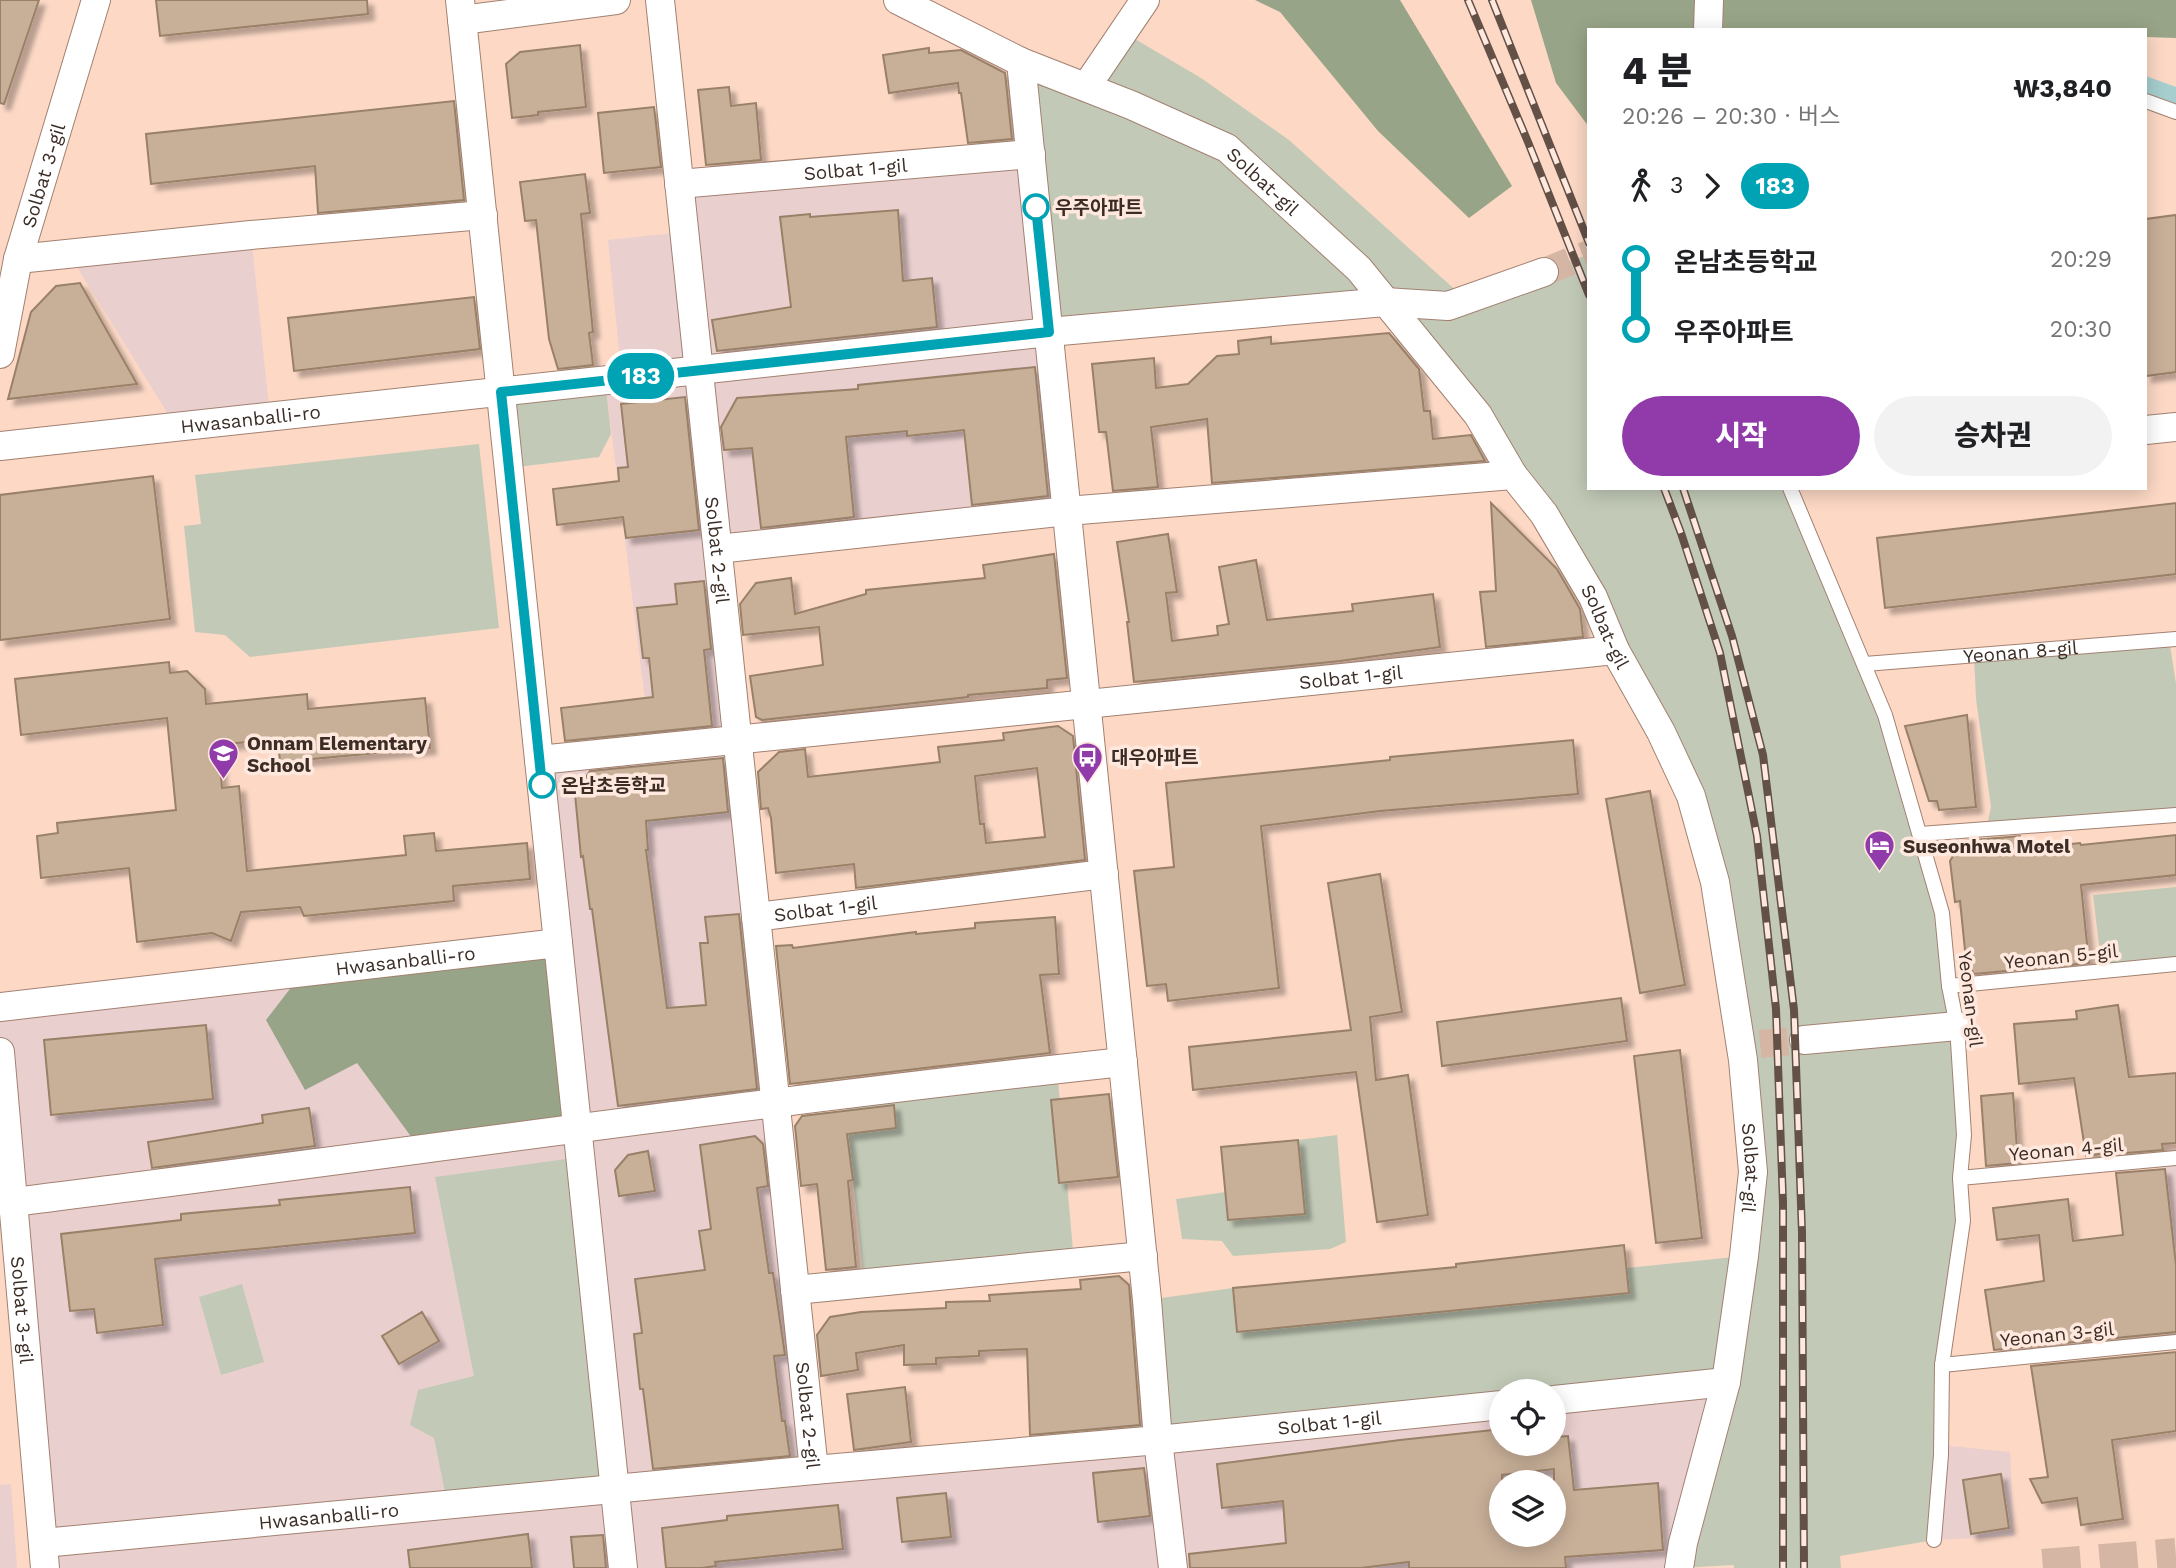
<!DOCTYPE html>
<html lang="ko">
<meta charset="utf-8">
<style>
body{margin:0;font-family:"Work Sans","Noto Sans KR",sans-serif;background:#f2f2f2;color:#202124;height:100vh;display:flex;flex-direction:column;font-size:26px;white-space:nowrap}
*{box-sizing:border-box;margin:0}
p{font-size:23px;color:#757577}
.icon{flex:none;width:38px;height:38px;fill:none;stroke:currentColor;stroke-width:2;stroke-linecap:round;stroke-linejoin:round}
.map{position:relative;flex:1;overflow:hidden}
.side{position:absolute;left:1587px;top:28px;width:560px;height:462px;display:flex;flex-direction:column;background:#fff;border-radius:0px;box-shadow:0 4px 18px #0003}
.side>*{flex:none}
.badge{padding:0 14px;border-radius:23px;font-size:24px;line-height:46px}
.fabs{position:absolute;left:1489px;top:1379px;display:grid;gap:14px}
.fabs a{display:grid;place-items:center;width:77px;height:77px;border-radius:50%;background:#fff;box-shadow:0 4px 18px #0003;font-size:35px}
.map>.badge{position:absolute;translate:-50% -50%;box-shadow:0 0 0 4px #fff}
.legs{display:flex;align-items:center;gap:10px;height:77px;padding:0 35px;font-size:23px}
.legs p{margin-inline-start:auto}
.summary{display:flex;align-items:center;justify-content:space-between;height:119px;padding:0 35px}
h1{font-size:38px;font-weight:800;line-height:52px}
.action{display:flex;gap:14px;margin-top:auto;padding:14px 35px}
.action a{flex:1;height:80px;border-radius:42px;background:#903ba9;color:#fff;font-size:28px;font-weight:800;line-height:80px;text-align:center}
.action a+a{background:#f2f2f2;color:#202124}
ul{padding:0 35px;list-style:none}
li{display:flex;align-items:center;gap:24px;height:70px;font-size:26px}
li i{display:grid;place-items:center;width:10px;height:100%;margin:0 9px;background:currentColor}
li i::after{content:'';width:18px;height:18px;margin:-9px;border:5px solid;border-radius:50%;background:#fff}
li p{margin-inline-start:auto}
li:first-child i{background:linear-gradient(#0000 50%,currentColor 0)}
li:last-child i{background:linear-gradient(currentColor 50%,#0000 0)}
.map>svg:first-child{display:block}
.commercial{fill:#eacfcf;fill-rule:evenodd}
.green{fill:#c2cab7}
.forest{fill:#98a487}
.water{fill:#a6cece}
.building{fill:#c8af98;stroke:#998067;stroke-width:2;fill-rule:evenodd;filter:url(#shadow)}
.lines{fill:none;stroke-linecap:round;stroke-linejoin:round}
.street-tunnel{stroke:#d5b6a5;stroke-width:28;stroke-dasharray:28 14;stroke-linecap:butt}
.secondary-tunnel{stroke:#d5b6a5;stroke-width:38;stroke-dasharray:38 19;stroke-linecap:butt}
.lane-casing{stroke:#a28171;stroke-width:16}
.street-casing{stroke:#a28171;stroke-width:30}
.lane{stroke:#fff;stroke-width:14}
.street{stroke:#fff;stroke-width:28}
.rail-casing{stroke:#635047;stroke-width:8}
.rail{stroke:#ffe8dd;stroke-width:5;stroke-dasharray:16;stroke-linecap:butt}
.line-1-casing{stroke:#fff;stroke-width:16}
.line-1{stroke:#00a3b4;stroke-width:10}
.stop-1-dot{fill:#fff;stroke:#00a3b4;stroke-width:3.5}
.labels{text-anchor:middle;stroke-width:7;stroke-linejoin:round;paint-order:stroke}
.street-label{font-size:19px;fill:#3b2d26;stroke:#ffe8dd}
.stop-label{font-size:19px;font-weight:bold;fill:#3b2d26;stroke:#ffe8dd;text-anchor:start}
.poi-label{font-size:19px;font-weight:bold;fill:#3b2d26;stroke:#ffe8dd;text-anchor:start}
</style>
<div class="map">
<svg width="2176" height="1568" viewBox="0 0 2176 1568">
<defs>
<filter id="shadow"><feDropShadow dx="6" dy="6" stdDeviation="2" flood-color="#0004"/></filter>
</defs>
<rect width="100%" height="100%" fill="#fcd8c5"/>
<path class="commercial" d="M1031,154l36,357 -349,38 96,920 687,-64 1,39h52v-44l172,-18 -47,186h-1632l-47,-515v-46l558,-64 -19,-183 112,-12 -46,-368 17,-2 -14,-138 76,-8 -5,-48zM1502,1482h52v53h-52z
M251,235l19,182 -94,10 -107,-173z
M2176,1158v95h-1l-11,-94z
M1941,1445l69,7 4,84 -80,4z
M11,1484l6,84h-17v-83z"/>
<path class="green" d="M1123,32l78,46 88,62 173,156 82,-24 45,-18v234h201l75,176 55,170 37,192 6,195 -21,144 -8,175 -94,16 1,12h-107v-3l-55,3 47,-185 -172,8h-52l-344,49 -11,-140 86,-12 4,44 391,-39 -1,-25 117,-12 9,-84 -38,-289 -122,-286 -208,-295 -336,30 -28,-270 65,25z
M605,380l6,54 -12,23 -90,11 -8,-76z
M479,444l20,184 -249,29 -25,-22 -30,-3 -11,-106 17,-2 -6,-49z
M2169,639l7,45v131l-190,14 5,-22 -15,-108 -2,-44z
M2176,887v77l-74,7 -9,-76z
M1057,1069l17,193 -210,21 -20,-189z
M1337,1135l9,107 -16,7 -97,7 -11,-15 -40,-2 -6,-40 50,-7 3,28 75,-6 -6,-74z
M573,1158l34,324 -161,15 -12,-59 -24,-13 8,-35 56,-14 -39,-199z
M242,1284l22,78 -43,13 -22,-78z"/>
<path class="forest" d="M1255,0h145l112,186 -43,32 -91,-87 -98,-119z
M1531,0h645v38l-30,-1v-7h-557v97l-33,-44z
M558,943l16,182 -156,21 -61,-83 -52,27 -39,-70 37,-48z"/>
<path class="water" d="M2146,76l30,11v25l-30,-11z"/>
<path class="building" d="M0,0h39l-35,104 -4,-1z
M156,0h211l1,14 -208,22z
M580,45l6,62 -48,5v3l-26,3 -6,-54 14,-12z
M929,48v5l32,-3 44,23 7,66 -44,4 -7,-50h-2l-1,-10 -69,10 -6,-38z
M729,87l2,19 25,-3 5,57 -55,5 -8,-75z
M454,101l10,99 -146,13 -3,-47 -164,18 -5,-50z
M654,107l7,60 -57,6 -6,-60z
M585,174l5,39 -9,1 12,118 -4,1 4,32 -35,4 -9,-30 -13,-119 -11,1 -5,-39z
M898,210l5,71 29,-3 5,49 -220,24 -5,-31 79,-13 -11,-90 30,-3v3z
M2176,215v157l-30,4v-157z
M80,283l57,101 -129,15 23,-87 25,-26z
M474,297l6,52 -186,22 -6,-53z
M1389,333l30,36 5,42h6l3,28 38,-4 14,26 -273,22 -5,-64 -56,8 7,60 -45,4 -7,-59h-7l-7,-68 62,-6 2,30 32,-4 29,-28 22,-2 -1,-13 33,-4v7z
M1035,367l13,129 -76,9 -8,-75 -57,6v-5l-61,6 8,80 -93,11 -9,-80 -28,2 -3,-23 16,-29 121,-9v-4z
M685,397l14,133 -73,8 -3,-21 -66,8 -4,-36 66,-8 -1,-13 10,-1 -7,-63z
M153,476l17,143 -170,21v-145z
M1491,503l66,66 23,40 3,28 -97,10 -6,-55 16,-1z
M2176,503v71l-291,34 -8,-70z
M1168,534l9,58 -11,1 6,48 46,-6 -1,-9 12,-2 -10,-57 37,-7 11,60 86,-9 -1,-7 81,-10 7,53 -100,14 -206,21 -7,-60h2l-12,-80z
M1054,554l13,124 -20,2v8l-79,7v2l-206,23 -6,-3 -6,-41 73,-11 -4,-38 -76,8 -3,-31 16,-21 35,-5 4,36 71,-20v-4l119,-12 -2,-13z
M704,581l7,68 -7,1 8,76 -147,15 -4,-33 92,-11 -4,-39h-6l-6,-50 40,-4 -2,-20z
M169,662l1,11 17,-2 18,18 1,15 101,-10 1,15 117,-11 5,50 -150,14 -2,-23 -60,6 4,43 17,-2 8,85 159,-16 -2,-19 30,-3 2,18 91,-8 3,36 -77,7 1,15 -150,15 -4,-9 -59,5 -10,29 -19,-8 -75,9 -8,-74 -88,10 -4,-42 21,-3 -1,-10 119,-13 -9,-92 -146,17 -6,-56z
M1967,715l9,92 -37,3 -2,-9h-8l-24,-75z
M1058,726l15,10 12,124 -229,28 -2,-24 -78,9 -5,-55 -3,-10 -7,1 -3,-37 21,-20 26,-3 3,28 132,-15 -2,-15 66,-7 -1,-7zM1037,768l8,69 -59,6 -2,-19h-4l-5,-48z
M1573,740l5,54 -198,17 -119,15 18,162 -111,13 -2,-17 -19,2 -13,-115 40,-4 -8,-84 224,-23v-3z
M723,758l5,54 -82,9 2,29h-2l21,158 39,-3 -6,-62h8l-3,-26 34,-3 18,175 -139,17 -26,-197h-2l-7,-53 -2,1 -6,-63 15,-23z
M1650,791l35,194 -45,8 -34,-194z
M2176,835v40l-95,10 8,78 -115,11 -8,-14 -6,-59 -5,1 -5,-41 12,-20 58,-5 2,13 58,-6 1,2z
M1380,874l22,138 -32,5 6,63 32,-5 20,140 -51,7 -21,-150 -163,18 -4,-43 162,-17 -23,-147z
M1055,917l4,57 -19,1 10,78 -260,31 -14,-138 16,-1 1,3 123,-16v2l59,-6v-5z
M1621,998l6,43 -185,25 -5,-44z
M2118,1005l11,72 47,-4v70l-14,1 1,6 -49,4 -1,-2 -27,4 -12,-78 -55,6 -5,-60 63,-5 -1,-8z
M206,1025l7,74 -162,16 -7,-75z
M1680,1050l22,188 -46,5 -22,-187z
M2013,1093l5,70 -32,3 -5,-70z
M1109,1094l9,83 -59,6 -8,-83z
M894,1105l2,23 -49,6 6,46 -5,1 8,86 -30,3 -9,-86 -16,2 -6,-60 7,-10z
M309,1108l6,38 -163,22 -4,-26 115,-19 -1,-8z
M755,1136l8,8 5,42 -11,2 12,85h4l12,82 -11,1 8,65h3l5,35 -137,13 -10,-80h-3l-6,-55 8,-1 -7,-54 70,-9 -6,-39 12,-2 -11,-84z
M1298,1140l7,74 -77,6 -7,-73z
M648,1151l7,40 -36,5 -4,-26 13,-15z
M2165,1169l11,96v67l-182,18 -9,-60 59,-9 -5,-46 -42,5 -4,-32 75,-9 5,42 50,-6 -7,-62z
M410,1187l5,46 -260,26 8,66 -66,8 -3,-24 -24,2 -9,-77 120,-14v-6l99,-9 -1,-5z
M1624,1245l5,48 -392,39 -4,-44 223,-21v-3z
M1119,1276l10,9 11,140 -110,10 -3,-86 -48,2v5l-43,2v6l-32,1v-20l-48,8 2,17 -37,6 -4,-41 13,-18 31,-5 85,-4v-6l44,-1 -1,-6 92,-6 -1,-9z
M422,1312l17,29 -40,23 -17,-28z
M2176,1352v79l-64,9 11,79 -42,6 -4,-27 -35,5 -12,-24 18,-2 -17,-111z
M905,1387l6,55 -57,8 -7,-56z
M1502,1429v15h52v-7l14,-1 6,54 84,-7 5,67 -98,7 1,11h-157v-6l-48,6h-171l-1,-14 97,-11 -3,-42 -61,7 -5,-44 183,-24zM1554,1469v66h-52v-60z
M1144,1468l6,48 -52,6 -5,-49z
M2001,1474l8,54 -38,6 -8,-54z
M946,1493l5,44 -49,5 -5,-44z
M838,1505l5,44 -128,13 1,4 -14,2h-36l-4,-40 65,-8v-4z
M528,1534l4,34h-122l-2,-18z
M603,1535l3,33h-32l-3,-31z"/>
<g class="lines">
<path class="street-tunnel" d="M1544,272l45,-18
M1760,1044l44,-4"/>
<path class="secondary-tunnel" d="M2043,1568l133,-11"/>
<defs>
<g id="lane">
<path d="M2146,101l30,11"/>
<path d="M1790,488l95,227 57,198 7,73 8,40 7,109 -4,43 3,43 -21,144 -1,90 -7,85"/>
<path id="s1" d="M1865,664l311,-25"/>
<path d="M1920,834l256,-19"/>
<path d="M1949,986l227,-22"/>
<path d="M1960,1178l216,-20"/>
<path d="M1942,1365l234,-23"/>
</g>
<g id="street">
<path d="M460,0l163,1568"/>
<path id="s2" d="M660,0l154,1470"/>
<path id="s3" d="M898,0l123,62 110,43 96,43 132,121 119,146 35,60 31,39 49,83 22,53 46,82 30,64 24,86 28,178 10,112 -9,84 -18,126 -43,161 -4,25"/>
<path d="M462,20l154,-20"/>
<path d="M1708,30l1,-30"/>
<path d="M1021,62l126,1238 11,140 15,128"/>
<path d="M1086,87l59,-87"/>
<path id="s4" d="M679,184l352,-30"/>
<path d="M18,259l233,-24 232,-20"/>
<path id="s5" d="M0,354l18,-95 78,-259"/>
<path d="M2146,430l30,-3"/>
<path id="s6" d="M0,446l1049,-114 336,-30 63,4 96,-34"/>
<path d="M718,549l349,-38 446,-36"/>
<path id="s7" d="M539,760l1076,-110"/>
<path id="s8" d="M756,917l348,-43"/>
<path id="s9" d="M0,1007l558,-64"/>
<path d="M1804,1040l153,-14"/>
<path id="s10" d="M0,1052l45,516"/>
<path d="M13,1202c370,-46 739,-100 1110,-140"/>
<path d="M795,1290l348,-34"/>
<path d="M1554,1400l172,-18"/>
<path id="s11" d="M43,1543l771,-73 344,-30 344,-35"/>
</g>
</defs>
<use href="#lane" class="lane-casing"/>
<use href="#street" class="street-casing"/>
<use href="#lane" class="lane"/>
<use href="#street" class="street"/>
<defs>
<path id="rail" d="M1468,0l60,142 61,153
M1492,0l97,243
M1664,488l17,45 39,120 37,183 19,173 7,194v365
M1683,488l49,148 31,119 31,255 8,222 2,336"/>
</defs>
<use href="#rail" class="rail-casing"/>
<use href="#rail" class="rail"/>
</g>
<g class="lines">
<defs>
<path id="line-1" d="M542,785l-41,-393 548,-60 -13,-125"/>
</defs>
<use href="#line-1" class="line-1-casing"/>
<use href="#line-1" class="line-1"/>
</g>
<defs>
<symbol id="school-pin" viewBox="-11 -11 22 30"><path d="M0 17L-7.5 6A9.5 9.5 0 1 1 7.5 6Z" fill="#903ba9" stroke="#ffe8dd"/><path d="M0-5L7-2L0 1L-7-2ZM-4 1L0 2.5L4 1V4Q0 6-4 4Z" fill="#fff"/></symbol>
<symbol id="bus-pin" viewBox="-11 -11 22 30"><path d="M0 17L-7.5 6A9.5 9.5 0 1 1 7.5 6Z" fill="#903ba9" stroke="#ffe8dd"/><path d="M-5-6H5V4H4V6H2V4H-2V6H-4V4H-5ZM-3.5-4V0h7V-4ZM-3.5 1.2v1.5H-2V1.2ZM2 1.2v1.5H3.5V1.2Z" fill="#fff"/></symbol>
<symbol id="hotel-pin" viewBox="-11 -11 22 30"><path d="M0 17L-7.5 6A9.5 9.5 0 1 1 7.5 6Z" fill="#903ba9" stroke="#ffe8dd"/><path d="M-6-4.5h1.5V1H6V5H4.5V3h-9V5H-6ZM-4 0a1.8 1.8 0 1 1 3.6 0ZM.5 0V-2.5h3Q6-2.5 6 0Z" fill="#fff"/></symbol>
</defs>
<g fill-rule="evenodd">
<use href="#school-pin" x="206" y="736" width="35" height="47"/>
<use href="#bus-pin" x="1070" y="740" width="35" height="47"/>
<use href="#hotel-pin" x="1862" y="828" width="35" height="47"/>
</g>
<g class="stop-1-dot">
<circle cx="1036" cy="207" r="12"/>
<circle cx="542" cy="785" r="12"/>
</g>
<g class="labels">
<g class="street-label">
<text dy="7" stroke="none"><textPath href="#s4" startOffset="177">Solbat 1-gil</textPath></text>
<text dy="7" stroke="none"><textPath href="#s5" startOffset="184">Solbat 3-gil</textPath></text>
<text dy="7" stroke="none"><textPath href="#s3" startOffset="410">Solbat-gil</textPath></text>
<text dy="7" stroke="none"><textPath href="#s6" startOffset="252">Hwasanballi-ro</textPath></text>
<text dy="7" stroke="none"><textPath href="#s2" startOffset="553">Solbat 2-gil</textPath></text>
<text dy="7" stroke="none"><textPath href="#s3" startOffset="976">Solbat-gil</textPath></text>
<text dy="7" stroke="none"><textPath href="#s1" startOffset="156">Yeonan 8-gil</textPath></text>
<text dy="7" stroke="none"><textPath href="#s7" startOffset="816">Solbat 1-gil</textPath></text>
<text dy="7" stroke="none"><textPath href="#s8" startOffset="70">Solbat 1-gil</textPath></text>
<text transform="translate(2061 956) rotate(-6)" y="7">Yeonan 5-gil</text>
<text dy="7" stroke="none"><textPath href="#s9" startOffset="408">Hwasanballi-ro</textPath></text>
<text transform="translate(1971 999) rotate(83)" y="7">Yeonan-gil</text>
<text transform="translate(2066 1149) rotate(-5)" y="7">Yeonan 4-gil</text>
<text dy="7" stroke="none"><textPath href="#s3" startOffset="1544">Solbat-gil</textPath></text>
<text dy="7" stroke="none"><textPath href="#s10" startOffset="259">Solbat 3-gil</textPath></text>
<text transform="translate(2057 1334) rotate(-6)" y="7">Yeonan 3-gil</text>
<text dy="7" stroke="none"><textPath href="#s2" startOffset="1423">Solbat 2-gil</textPath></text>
<text dy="7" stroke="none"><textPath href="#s11" startOffset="1292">Solbat 1-gil</textPath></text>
<text dy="7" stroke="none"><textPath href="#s11" startOffset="287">Hwasanballi-ro</textPath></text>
</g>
<g class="stop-label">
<text x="1055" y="214">우주아파트</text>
<text x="561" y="792">온남초등학교</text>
</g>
<g class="poi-label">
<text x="247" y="750">Onnam Elementary<tspan x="247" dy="22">School</tspan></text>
<text x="1111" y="764">대우아파트</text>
<text x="1903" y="853">Suseonhwa Motel</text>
</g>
</g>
</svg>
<div class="fabs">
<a><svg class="icon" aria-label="locate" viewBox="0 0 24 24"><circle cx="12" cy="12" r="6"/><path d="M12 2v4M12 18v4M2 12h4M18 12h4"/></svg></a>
<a><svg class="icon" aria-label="layers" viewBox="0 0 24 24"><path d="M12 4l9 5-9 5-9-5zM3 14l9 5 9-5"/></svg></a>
</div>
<b class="badge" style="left:641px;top:376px;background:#00a3b4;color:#fff">183</b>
<section class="side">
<div class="summary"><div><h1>4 분</h1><p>20:26 – 20:30 · 버스</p></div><b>₩3,840</b></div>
<div class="legs"><svg class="icon" aria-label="walk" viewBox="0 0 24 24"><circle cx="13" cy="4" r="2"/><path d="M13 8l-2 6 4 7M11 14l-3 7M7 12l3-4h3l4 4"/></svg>3<svg class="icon" aria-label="forward" viewBox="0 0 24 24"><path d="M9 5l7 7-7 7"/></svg><b class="badge" style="background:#00a3b4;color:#fff">183</b></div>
<ul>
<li><i style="color:#00a3b4"></i><b>온남초등학교</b><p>20:29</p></li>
<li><i style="color:#00a3b4"></i><b>우주아파트</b><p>20:30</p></li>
</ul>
<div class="action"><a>시작</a><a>승차권</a></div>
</section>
</div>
